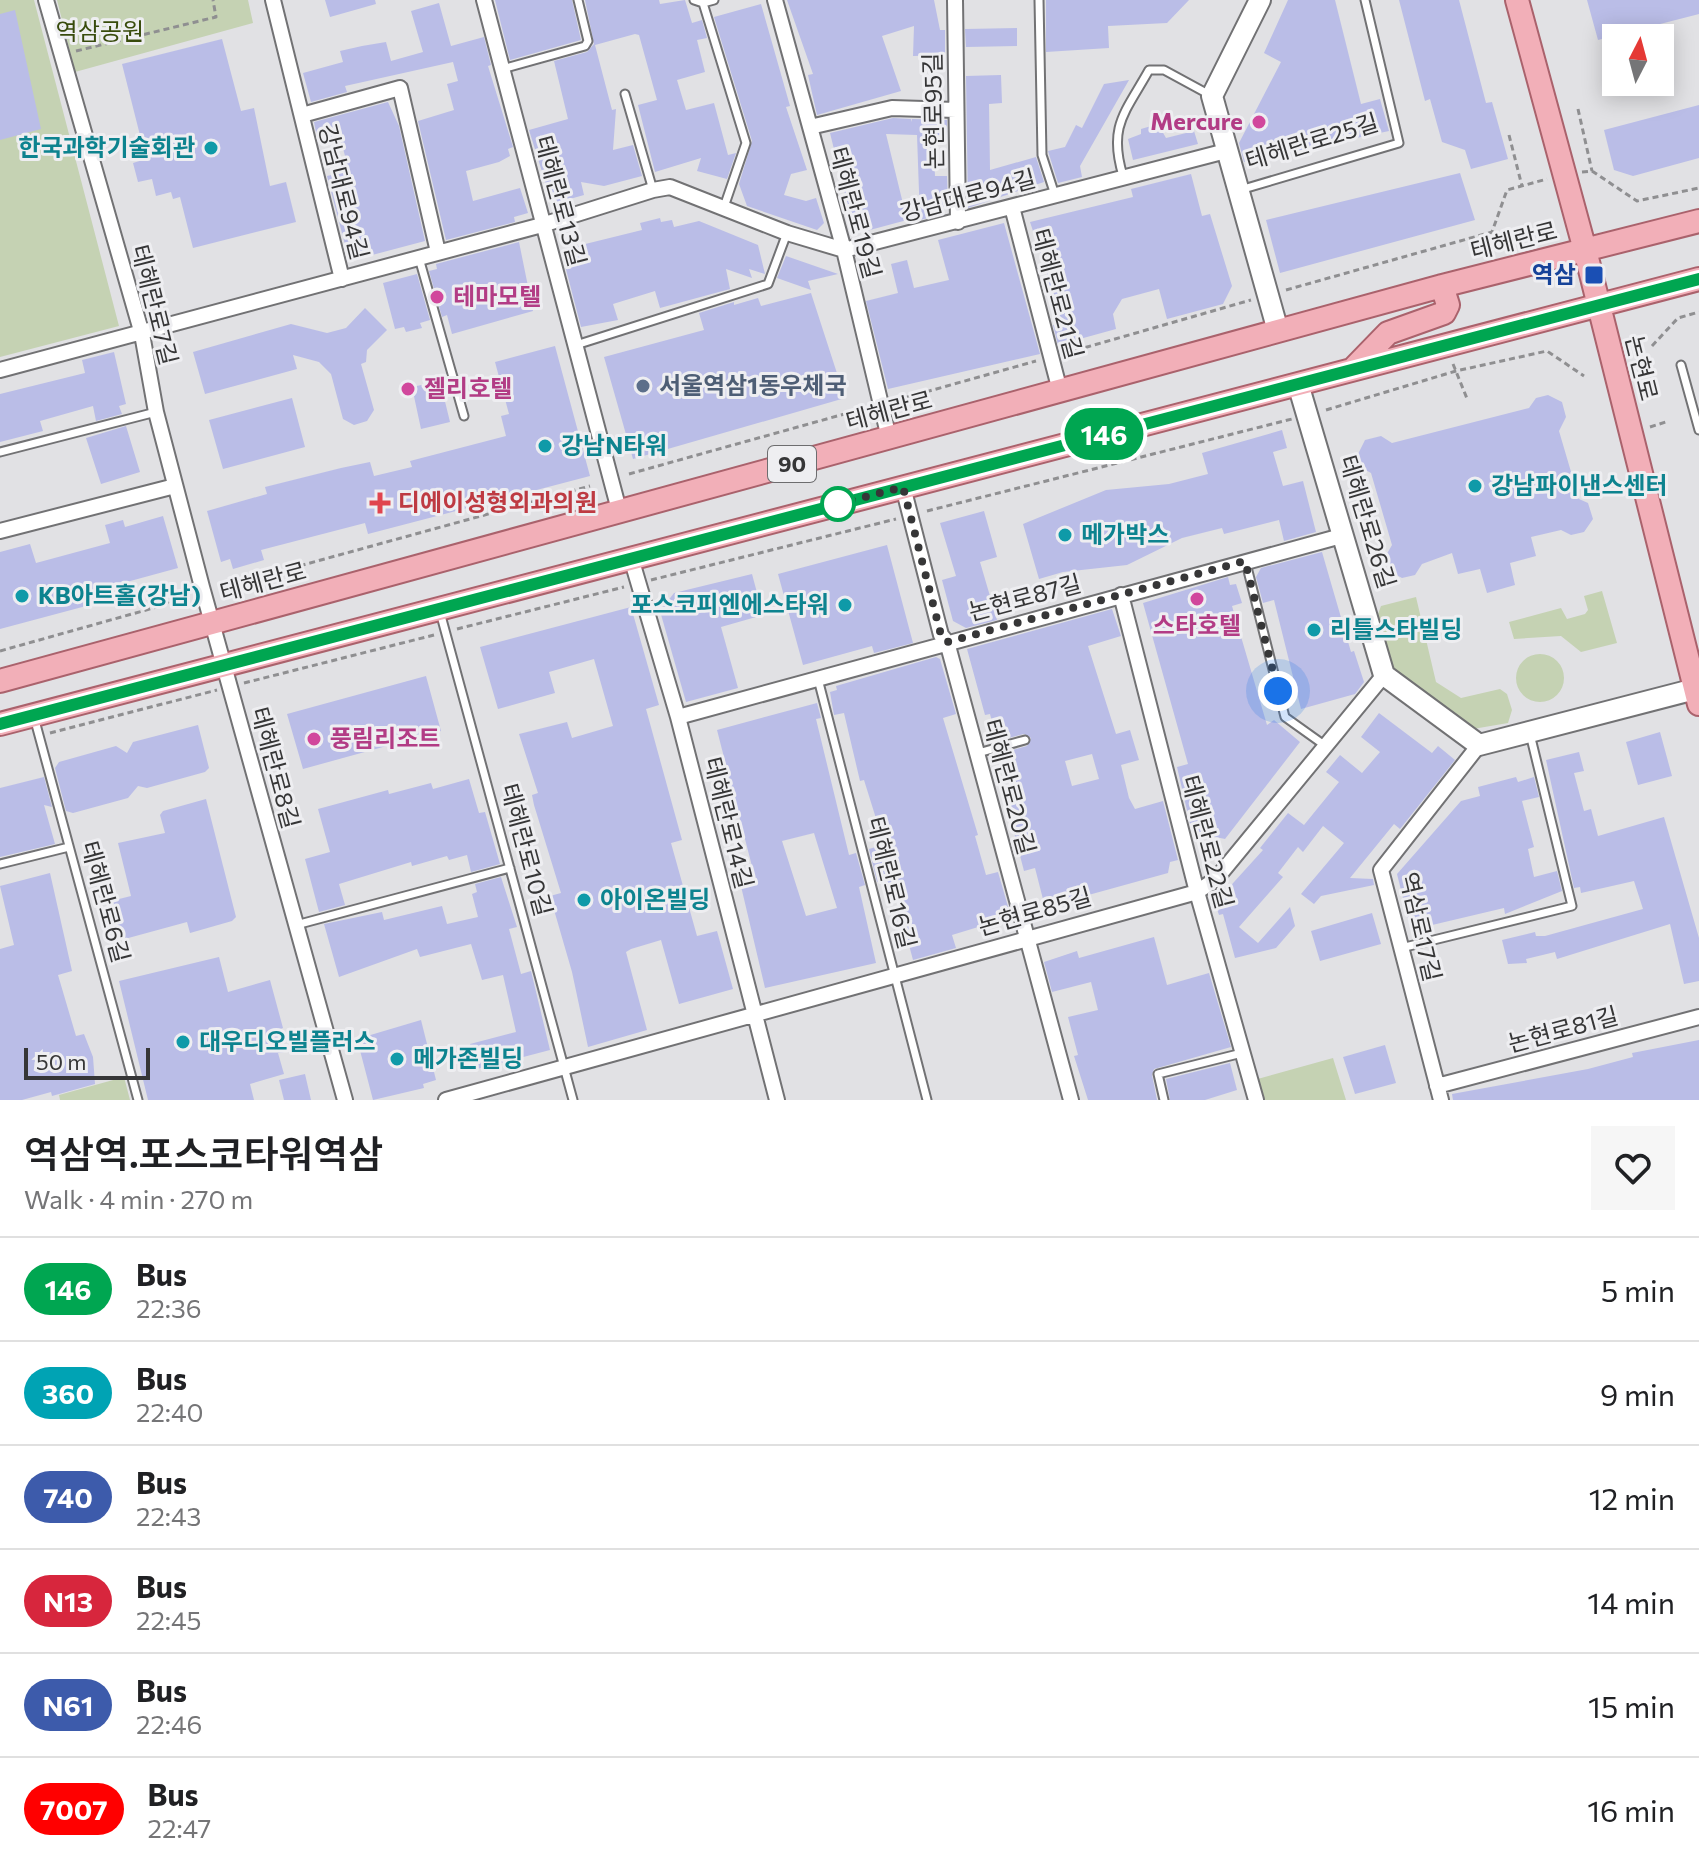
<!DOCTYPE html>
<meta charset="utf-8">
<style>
body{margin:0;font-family:Commissioner,"Noto Sans KR",sans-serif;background:#f6f6f6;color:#202124;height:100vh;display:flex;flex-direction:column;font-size:30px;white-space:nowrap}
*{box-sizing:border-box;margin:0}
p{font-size:26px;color:#757577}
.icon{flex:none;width:44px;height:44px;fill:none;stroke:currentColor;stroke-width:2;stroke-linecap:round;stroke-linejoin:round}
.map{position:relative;height:1100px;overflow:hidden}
.drawer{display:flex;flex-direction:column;background:#fff;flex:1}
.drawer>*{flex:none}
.badge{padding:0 16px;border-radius:26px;font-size:28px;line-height:52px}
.needle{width:52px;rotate:6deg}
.fabs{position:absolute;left:1602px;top:24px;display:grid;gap:16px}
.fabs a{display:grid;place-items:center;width:72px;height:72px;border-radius:0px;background:#fff;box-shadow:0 4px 20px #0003;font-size:40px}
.scale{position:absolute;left:24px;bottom:20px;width:126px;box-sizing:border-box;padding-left:8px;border:4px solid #363637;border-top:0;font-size:22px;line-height:28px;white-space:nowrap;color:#363637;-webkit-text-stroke:6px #eeeef1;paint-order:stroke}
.you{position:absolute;width:40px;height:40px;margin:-20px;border:6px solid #fff;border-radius:50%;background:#1a73e8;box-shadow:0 0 0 12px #1a73e833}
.map>.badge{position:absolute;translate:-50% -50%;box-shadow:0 0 0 4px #fff}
.round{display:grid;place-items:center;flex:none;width:84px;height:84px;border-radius:0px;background:#f6f6f6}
.head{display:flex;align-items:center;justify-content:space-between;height:136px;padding:0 24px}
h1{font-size:38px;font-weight:600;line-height:60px}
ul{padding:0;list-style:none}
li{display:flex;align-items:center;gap:24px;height:104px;padding:0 24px;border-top:2px solid #e0e0e0}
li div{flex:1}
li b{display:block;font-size:30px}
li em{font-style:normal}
li .badge{min-width:88px;font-weight:700;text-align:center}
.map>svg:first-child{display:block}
.green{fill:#c5d2b3}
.building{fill:#babde7;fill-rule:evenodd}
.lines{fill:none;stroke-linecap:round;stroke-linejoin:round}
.lane-casing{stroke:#727274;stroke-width:11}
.street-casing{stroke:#727274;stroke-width:18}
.secondary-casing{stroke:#727274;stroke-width:24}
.primary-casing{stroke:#aa626c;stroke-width:26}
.path{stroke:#8f8f91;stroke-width:3;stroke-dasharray:6 4;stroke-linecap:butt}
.lane{stroke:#fff;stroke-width:7}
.street{stroke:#fff;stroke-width:14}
.secondary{stroke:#fff;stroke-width:20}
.primary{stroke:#f2afb8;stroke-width:22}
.line-casing{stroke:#fff;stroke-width:18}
.line{stroke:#00a651;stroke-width:12}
.walk{stroke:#363637;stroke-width:8;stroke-dasharray:0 14.4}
.hotel-dot{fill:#d1479c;stroke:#eeeef1;stroke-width:3}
.culture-dot{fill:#0f9aa8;stroke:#eeeef1;stroke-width:3}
.transit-dot{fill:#1a4fb4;stroke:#eeeef1;stroke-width:3}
.service-dot{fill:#5c6f8a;stroke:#eeeef1;stroke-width:3}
.health-dot{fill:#e0444e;stroke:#eeeef1;stroke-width:3}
.stop-dot{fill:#fff;stroke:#00a651;stroke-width:4}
.labels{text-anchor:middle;stroke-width:6;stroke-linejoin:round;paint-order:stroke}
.shield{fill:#eeeef1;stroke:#6d6d6f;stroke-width:2}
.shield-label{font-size:22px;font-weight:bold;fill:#363637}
.park-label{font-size:24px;fill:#384b0c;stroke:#eeeef1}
.street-label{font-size:24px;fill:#363637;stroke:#eeeef1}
.hotel-label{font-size:24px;font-weight:bold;fill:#b23c85;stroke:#eeeef1;text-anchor:start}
.culture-label{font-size:24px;font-weight:bold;fill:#0d838f;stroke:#eeeef1;text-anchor:start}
.transit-label{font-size:24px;font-weight:bold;fill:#164399;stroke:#eeeef1;text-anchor:end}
.service-label{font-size:24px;font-weight:bold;fill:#4e5e75;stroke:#eeeef1;text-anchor:start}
.health-label{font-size:24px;font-weight:bold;fill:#be3a42;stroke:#eeeef1;text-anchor:start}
</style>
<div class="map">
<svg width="1699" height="1100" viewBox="0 0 1699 1100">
<rect width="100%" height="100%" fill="#e1e1e4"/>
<path class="green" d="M0,0h34l85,326 -119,31z
M57,0h191l5,23 -178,49z
M1602,591l15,52 -36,9 -20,-16 -47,3 -5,-17 52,-14 6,11 18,-5 3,-4 -4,-14z
M1416,597l20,85 25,16 39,-9 7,5 5,16 -4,13 -35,6 -84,-63 -11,-52 3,-8z
M1516 678a24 24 0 1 1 48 0a24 24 0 1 1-48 0Z
M1333,1058l13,42h-87l-5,-20z
M124,1077l6,23h-70l-1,-5z"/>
<path class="building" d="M325,0h50l1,4 -46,13z
M495,0h77l9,40 -71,20z
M585,0h74l1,4 25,-4 7,23 10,-3 5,18 -10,2 8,32 -28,8 9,30 28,-7 14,52 8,-2 -9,26 -30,-8 4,-13 -46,14 -17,-67 19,-5 -18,-65 -4,-1 -40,11 17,65 4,-1 -3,41 20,-5 9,31 -38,10 -23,-4 3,13 -32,9 -23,-74 39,-11 -14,-58 33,-9 7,-8z
M787,0h147l6,30h5v25l-32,1 1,-30 -32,10 19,55 -84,24 -9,-40 5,-1z
M1046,0h143l-22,23 -59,3 1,22 -63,4z
M1288,0h47l26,104 19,-5 9,32 -145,31 -5,-19 42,-81 -17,-9z
M1399,0h60l27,103 6,-1 16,57 -37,10 -6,-19 -23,-8 -12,-43 -5,2z
M1587,0h112v14l-101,26z
M439,3l12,43 33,-9 7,28 -3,1 25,81 -5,2 2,7 -11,6 -33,9 7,30 47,-13 8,25 -14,4 1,5 -69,18 -28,-119 36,-11 -7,-26 11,-3 -5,-19 -108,24 2,6 -36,10 -8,-29 40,-11 -3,-11 22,-5 24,-4 5,19 32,-9 -12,-41z
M761,4l29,102 -4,1 21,63 -16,4 -7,21 22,6 10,-3 8,25 -7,7 -70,-24 -8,-22 13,-43 -38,-124z
M15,10l26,119 -41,11v-126z
M1017,28v18l-51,1 -1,-18z
M222,39l19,72 13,-3 16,78 16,-4 10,40 -103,26 -13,-51 -7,2 -2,-7 -15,4 -4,-17 -14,3 -5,-19 13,-4 -24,-95z
M1001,75l1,28 -13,1 1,66 46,-13 8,25 -76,26 -2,-132z
M1129,80l-49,86 2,11 -24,6 -10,-32 17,-4 11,-22 6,3 22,-44z
M388,102l11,24 26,115 -68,18 -1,-5 -8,2 -21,-80 22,-5 -9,-34 -22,5 -4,-20z
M1699,105v53l-66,18 -19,-6 -10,-40z
M893,118l18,1 1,3v-3l35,1v15h-14l2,41h12l1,31h-16v10l-12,3 -3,-85 -31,-1 21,86 -52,14 -25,-101z
M1158,124l8,14 28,-7 4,13 -65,16 -5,-21 13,-5v-5z
M1460,173l15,47 -195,53 -14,-53z
M1191,174l11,42 8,-2 22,72 -9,18 -56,15 -8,-30 -37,10 -9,15 3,15 -58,16 -5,-20 4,-1 -11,-41 4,-1 -20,-60 103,-25 -2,-8z
M660,218l1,4 11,-2 2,7 25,-6 59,24 7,29 -16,-5 3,9 -26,-9 4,20 -70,19 -5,-17 -42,13 5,16 -37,7 -20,-77 81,-20 -2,-7z
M1004,223l36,131 -152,35 -22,-88 32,-8 -7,-29 16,-4 7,28 35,-8 -11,-40z
M519,242l14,69 -81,23 -5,-19 -5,2 -13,-46 8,-2 -1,-5z
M786,256l52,18 -30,7 3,9 -34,-12z
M417,274l13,46 -10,3 2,5 -16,4 -2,-5 -9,2 -12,-46z
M811,293l34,105 -212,61 -29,-102 100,-27 -5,-17 35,-11v3l24,-7 3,8z
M365,308l22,22 -20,20 -1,12 -5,2 13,46 -7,11 -13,4 -11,-6 -12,-45 -12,-12 -26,-7 4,14 -92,25 -12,-42 98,-28 36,9 19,-5z
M555,346l35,130 -222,58 -3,-11 -104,27 3,10 -31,9 -3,-10 -9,3 -14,-51 60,-17 -2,-7 76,-19 29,-6 4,14 38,-9 -2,-6 96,-25 -5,-20 8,-2 -14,-52z
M114,352l12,52 -7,2 3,8 -26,7 -3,-15 -53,15 3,10 -43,11v-48l85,-21 -3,-13z
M440,381l10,41 -29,7 -9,-42z
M1548,395l14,7 4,15 -7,14 20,68 9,4 5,16 -9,13 -13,3 -10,-5 -30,7 5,19 -26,7 5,22 -28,8 -7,-24 -22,5 -6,-21 -30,11 -7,11 -13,3 -13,-7 -4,-14 7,-12 -21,-72 -9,-5 -4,-14 7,-14 16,-4 11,7 137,-35 7,-10z
M292,398l13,49 -82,22 -14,-49z
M126,426l14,46 -39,12 -15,-46z
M1282,430l5,18 -14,4 10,34 20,-5 13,51 -32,9 -5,-21 -55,14 -2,-6 -40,10 -55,27 -64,7 -24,7 -16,-55 83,-34 63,-6 39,-10 -6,-21z
M984,511l13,46 -17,5 17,58 -31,8 -13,-7 -11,-41 14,-4 -16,-53z
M163,516l15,52 -66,18 4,12 -116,31v-77l30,-8 6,19 74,-20 -5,-18 18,-5 2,7z
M887,545l26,98 -39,10 -2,-7 -69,19 -25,-91z
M1322,552l29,100 3,-1 10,31 -9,12 -54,15 -27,-109 -11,3 -7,-26 5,-9z
M752,574l11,41 -42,12 17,61 -52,14 -26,-91 14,-18z
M1228,577l2,8 6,-1 6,19 -10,3 35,119 7,-5 26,22 -75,97 -33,-7 -15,-65 11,-3 -45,-161z
M631,607l28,98 -13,4 36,131 -11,3 26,93 20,-5 16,58 -54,15 -18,-64 -30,9 -5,3 21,78 -59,17 -16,-75 -22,-76 11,-3 -27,-88 -2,-10 6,-2 -19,-59 48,-12 5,16 41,-12 -19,-67 -45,13 6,21 -57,16 -18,-62z
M1112,609l9,27 -33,10 28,88 14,-4 9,30 -18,5 8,33 6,11 28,-8 15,59 -8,2 -2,11 -123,34 -10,-39 -11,3 -21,-81 9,-2 -10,-35 25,-7 4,-8 -7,-4 -27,7 -7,-27 -5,1 -18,-66zM1092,754l7,25 -27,7 -7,-25z
M936,657l4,2 16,55 -13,4 35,117 -3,1 11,39 12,-3 13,45 -59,18 4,13 -43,12 -17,-64 -5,2 -6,-19 -8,3 -8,-33 10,-3 -6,-17 6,-1 -15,-48 -4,1 -16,-68 -10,2 -4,-23 7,-2 -1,-4z
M426,676l15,55 -138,38 -16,-55z
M817,703l4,15 -5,1 33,136 7,-2 9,32 -6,2 17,76 -111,25 -25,-106 15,-4 -38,-148zM814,833l23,75 -31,8 -24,-75z
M1379,713l53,40 6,-7 17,14 -55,69 -6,-5 -44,54 23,1 1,6 -53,11 -7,8 -13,-10 43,-51 -21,-17 -20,26 -5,-5 -20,26 5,4 -44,50 19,16 32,-36 5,19 -19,22 -41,10 -12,-44 -4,1 -4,-12 48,-53 -3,-2 28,-35 16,12 35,-43 -13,-10 14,-17 22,18 18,-21 -19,-15z
M198,725l11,43 -4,4 -58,16 -9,-2 -10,12 -55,15 -7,-2 -11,-43 4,-6 57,-16 11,7 6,-11z
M1660,732l12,44 -34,9 -12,-43z
M1579,752l5,19 -10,2 10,38 7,-2 7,27 66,-19 35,121v43l-15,3 -14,-60 -113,35 -2,-7 -29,7 1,4 -19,1 -6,-24 33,-8 1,4h9l98,-27 -9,-28 -53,12 -1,-6 -6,1 -28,-128z
M44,777l8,30 -8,-2 11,39 -55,13v-69z
M1516,777l2,5 16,-5 5,20 -17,4 12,46 -6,2 6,28 23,-6 5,20 -57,23 -1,-6 -93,22 -14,-56 64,-73 19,-5 -2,-9z
M469,779l10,34 6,-1 15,52 -29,8 -4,-17 -18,5 -2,-4 -35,10 -1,-4 -72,22 6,21 -26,7 -14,-53 25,-7 -12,-43 70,-19 1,4 42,-11 2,6z
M206,799l30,118 -4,4 -42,12 -3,-11 -66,18 -10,-39 20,-5 -13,-53 47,-10 -5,-18 3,-4z
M50,873l22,98 -14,4 18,61 8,-2 9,23 2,27 -43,12 -1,-4 -29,8h-22v-151l14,-4 -14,-59z
M501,877l16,50 -8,2 12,45 10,-3 19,79 -73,19 -7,-25 46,-12 -13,-57 -21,5 -11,-36 -51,13 -3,-8 -78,28 -15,-53 58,-12 2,8 58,-14 5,18 31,-7 -6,-23 5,-2 -2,-8z
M1372,913l9,31 -61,17 -9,-30z
M1154,937l13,48 42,-12 22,74 -77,22 -2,6 5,25h-69l-14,-44 4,-1 -10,-38 30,-7 -7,-28 -39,10 -8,-30 33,-11 2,7z
M219,957l9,35 42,-12 13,48 -5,2 6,22 -6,1 6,21 -34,10 4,16h-106l-29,-119z
M421,1020l15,60 -13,4 1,4 -51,12 -16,-61z
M1699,1040v60h-246l-1,-6 136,-25 45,-12 -1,-4z
M1385,1045l11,38 -41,11 -12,-37z
M1230,1063l7,27 -32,10h-35l-4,-21z
M305,1074l6,26h-27l-5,-20z"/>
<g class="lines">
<defs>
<path id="lane" d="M694,0l9,3 11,-3
M1039,0l3,155 13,40
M703,3l43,140 -22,64
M502,69l83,-23 3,-5 -10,-41
M625,94l28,96
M1123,176c-15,-50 2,-63 26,-106h15l46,25
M1240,190l159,-47 -34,-143
M419,258l45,158
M576,345l192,-61 19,-51
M1681,365l18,65
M0,452l156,-40
M1246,563l39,154 42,30
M440,612l133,488
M818,679l109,421
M34,717l104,383
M978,753l47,-13
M0,864l69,-17
M296,925l214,-57
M1401,948l171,-42 -42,-172
M1164,1100l-6,-26 84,-21"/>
<path id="street" d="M46,0l96,334 14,78 46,175 143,513
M273,0l69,279
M484,0l135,510
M775,0l69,250 45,188
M955,0l3,222
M302,115l98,-27 38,164
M810,127l82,-19 64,2
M1012,207l48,184
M0,370l542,-145 111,-35 17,-3 117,46 57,17 382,-99
M903,487l38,148 6,7 124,458
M0,531l175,-45
M631,558l47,159 99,383
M1121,595l76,297 59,208
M678,717l667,-182
M1437,1086l262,-69
M446,1100l751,-208 19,-13 168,-204
M1441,1100l-60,-230 98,-125"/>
<path id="secondary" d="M1260,0l-48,96 66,235
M1298,384l86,291 95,70 220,-57"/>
<path id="primary" d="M1517,0l68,250 114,454
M1354,368l34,-35 56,-20 4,-8 -6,-19
M0,681l1442,-395 257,-65
M0,724l1699,-445"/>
</defs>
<use href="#lane" class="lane-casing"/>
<use href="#street" class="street-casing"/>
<use href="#secondary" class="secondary-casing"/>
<use href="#primary" class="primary-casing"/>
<path class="path" d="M76,51l140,-34 -3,-17
M1578,109l14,62
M1509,135l13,51
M1582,172l10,-1 45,30 62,-13
M1286,290l206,-58 15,-42 40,-11
M1652,346l26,-28 21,-6
M1066,353l185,-53
M1453,364l15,37
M897,400l139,-39
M1326,410l130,-39 91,-20 37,25
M1650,427l19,-6
M629,474l237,-66
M927,511l365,-92
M651,580l245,-61
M223,582h34l13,-8 320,-88
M457,629l167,-42
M0,651l164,-46 17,-13
M244,683l190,-48
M50,733l167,-43"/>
<use href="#lane" class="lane"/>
<use href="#street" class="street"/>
<use href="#secondary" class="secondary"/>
<use href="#primary" class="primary"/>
</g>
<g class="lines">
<defs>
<path id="line" d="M0,724l1699,-445"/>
</defs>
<use href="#line" class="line-casing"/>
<use href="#line" class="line"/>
<path class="walk" d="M838,504l65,-17 38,148 6,7 298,-81 33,130"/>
</g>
<g class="hotel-dot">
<circle cx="1259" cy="122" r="8"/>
<circle cx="437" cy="297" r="8"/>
<circle cx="408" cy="389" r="8"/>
<circle cx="1197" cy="599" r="8"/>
<circle cx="314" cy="739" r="8"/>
</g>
<g class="culture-dot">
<circle cx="211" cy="148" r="8"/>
<circle cx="545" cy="446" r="8"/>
<circle cx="1475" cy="486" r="8"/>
<circle cx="1065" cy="535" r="8"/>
<circle cx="22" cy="596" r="8"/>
<circle cx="845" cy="605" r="8"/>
<circle cx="1314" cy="630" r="8"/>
<circle cx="584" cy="900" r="8"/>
<circle cx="183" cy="1042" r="8"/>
<circle cx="397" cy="1059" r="8"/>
</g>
<rect class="transit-dot" x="1584" y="265" width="20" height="20" rx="4"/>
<circle class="service-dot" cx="643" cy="386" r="8"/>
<path class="health-dot" d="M376 491h8v8h8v8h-8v8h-8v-8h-8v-8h8z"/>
<circle class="stop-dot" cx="838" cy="504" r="16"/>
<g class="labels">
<rect class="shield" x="768" y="446" width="48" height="36" rx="6"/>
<g class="shield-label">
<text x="792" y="472">90</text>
</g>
<g class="park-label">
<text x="100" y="40">역삼공원</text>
</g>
<g class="street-label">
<text transform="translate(934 111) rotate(-91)" y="8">논현로95길</text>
<text transform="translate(1312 142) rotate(-17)" y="8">테헤란로25길</text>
<text transform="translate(343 192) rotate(76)" y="8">강남대로94길</text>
<text transform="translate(968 196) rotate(-15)" y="8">강남대로94길</text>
<text transform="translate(560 201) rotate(75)" y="8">테헤란로13길</text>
<text transform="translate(855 213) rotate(75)" y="8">테헤란로19길</text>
<text transform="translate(1514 241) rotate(-14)" y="8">테헤란로</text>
<text transform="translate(1057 294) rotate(75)" y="8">테헤란로21길</text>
<text transform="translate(154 305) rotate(76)" y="8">테헤란로7길</text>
<text transform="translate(1641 368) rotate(76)" y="8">논현로</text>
<text transform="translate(889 411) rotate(-15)" y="8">테헤란로</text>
<text transform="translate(1367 522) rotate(73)" y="8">테헤란로26길</text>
<text transform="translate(263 582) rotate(-15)" y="8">테헤란로</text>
<text transform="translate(1025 598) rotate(-15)" y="8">논현로87길</text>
<text transform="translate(275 768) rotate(75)" y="8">테헤란로8길</text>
<text transform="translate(1009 787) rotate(75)" y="8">테헤란로20길</text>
<text transform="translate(728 823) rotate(76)" y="8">테헤란로14길</text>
<text transform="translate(1207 842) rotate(75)" y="8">테헤란로22길</text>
<text transform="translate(526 850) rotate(75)" y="8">테헤란로10길</text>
<text transform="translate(891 883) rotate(76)" y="8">테헤란로16길</text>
<text transform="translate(105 902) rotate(75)" y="8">테헤란로6길</text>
<text transform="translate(1035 912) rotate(-16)" y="8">논현로85길</text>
<text transform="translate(1420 927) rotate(77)" y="8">역삼로17길</text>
<text transform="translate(1563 1030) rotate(-15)" y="8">논현로81길</text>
</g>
<g class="hotel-label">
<text x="1243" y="130" text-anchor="end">Mercure</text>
<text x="453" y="305">테마모텔</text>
<text x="424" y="397">젤리호텔</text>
<text x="1197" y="634" text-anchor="middle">스타호텔</text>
<text x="330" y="747">풍림리조트</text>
</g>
<g class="culture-label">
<text x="195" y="156" text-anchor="end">한국과학기술회관</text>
<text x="561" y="454">강남N타워</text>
<text x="1491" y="494">강남파이낸스센터</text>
<text x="1081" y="543">메가박스</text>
<text x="38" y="604">KB아트홀(강남)</text>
<text x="829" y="613" text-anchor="end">포스코피엔에스타워</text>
<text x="1330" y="638">리틀스타빌딩</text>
<text x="600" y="908">아이온빌딩</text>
<text x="199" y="1050">대우디오빌플러스</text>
<text x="413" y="1067">메가존빌딩</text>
</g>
<g class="transit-label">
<text x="1576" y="283">역삼</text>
</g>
<g class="service-label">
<text x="659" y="394">서울역삼1동우체국</text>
</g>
<g class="health-label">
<text x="398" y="511">디에이성형외과의원</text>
</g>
</g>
</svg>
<div class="fabs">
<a><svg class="needle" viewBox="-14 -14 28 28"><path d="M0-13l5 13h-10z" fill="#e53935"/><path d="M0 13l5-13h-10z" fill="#757577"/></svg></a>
</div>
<div class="scale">50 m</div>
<div class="you" style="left:1278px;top:691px"></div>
<b class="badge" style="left:1104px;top:434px;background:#00a651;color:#fff">146</b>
</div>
<section class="drawer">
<div class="head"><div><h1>역삼역.포스코타워역삼</h1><p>Walk · 4 min · 270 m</p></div><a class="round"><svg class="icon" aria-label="heart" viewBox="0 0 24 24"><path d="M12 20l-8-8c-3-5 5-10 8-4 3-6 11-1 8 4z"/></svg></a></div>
<ul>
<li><span class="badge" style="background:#00a651;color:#fff">146</span><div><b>Bus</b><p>22:36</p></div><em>5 min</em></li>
<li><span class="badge" style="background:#00a3b4;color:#fff">360</span><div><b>Bus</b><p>22:40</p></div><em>9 min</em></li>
<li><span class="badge" style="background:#3d5bab;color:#fff">740</span><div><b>Bus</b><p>22:43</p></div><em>12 min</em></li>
<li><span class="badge" style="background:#d7263d;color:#fff">N13</span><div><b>Bus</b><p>22:45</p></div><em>14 min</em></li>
<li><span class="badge" style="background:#3d5bab;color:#fff">N61</span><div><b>Bus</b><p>22:46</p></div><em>15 min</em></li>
<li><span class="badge" style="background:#f00;color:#fff">7007</span><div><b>Bus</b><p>22:47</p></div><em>16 min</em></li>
</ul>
</section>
